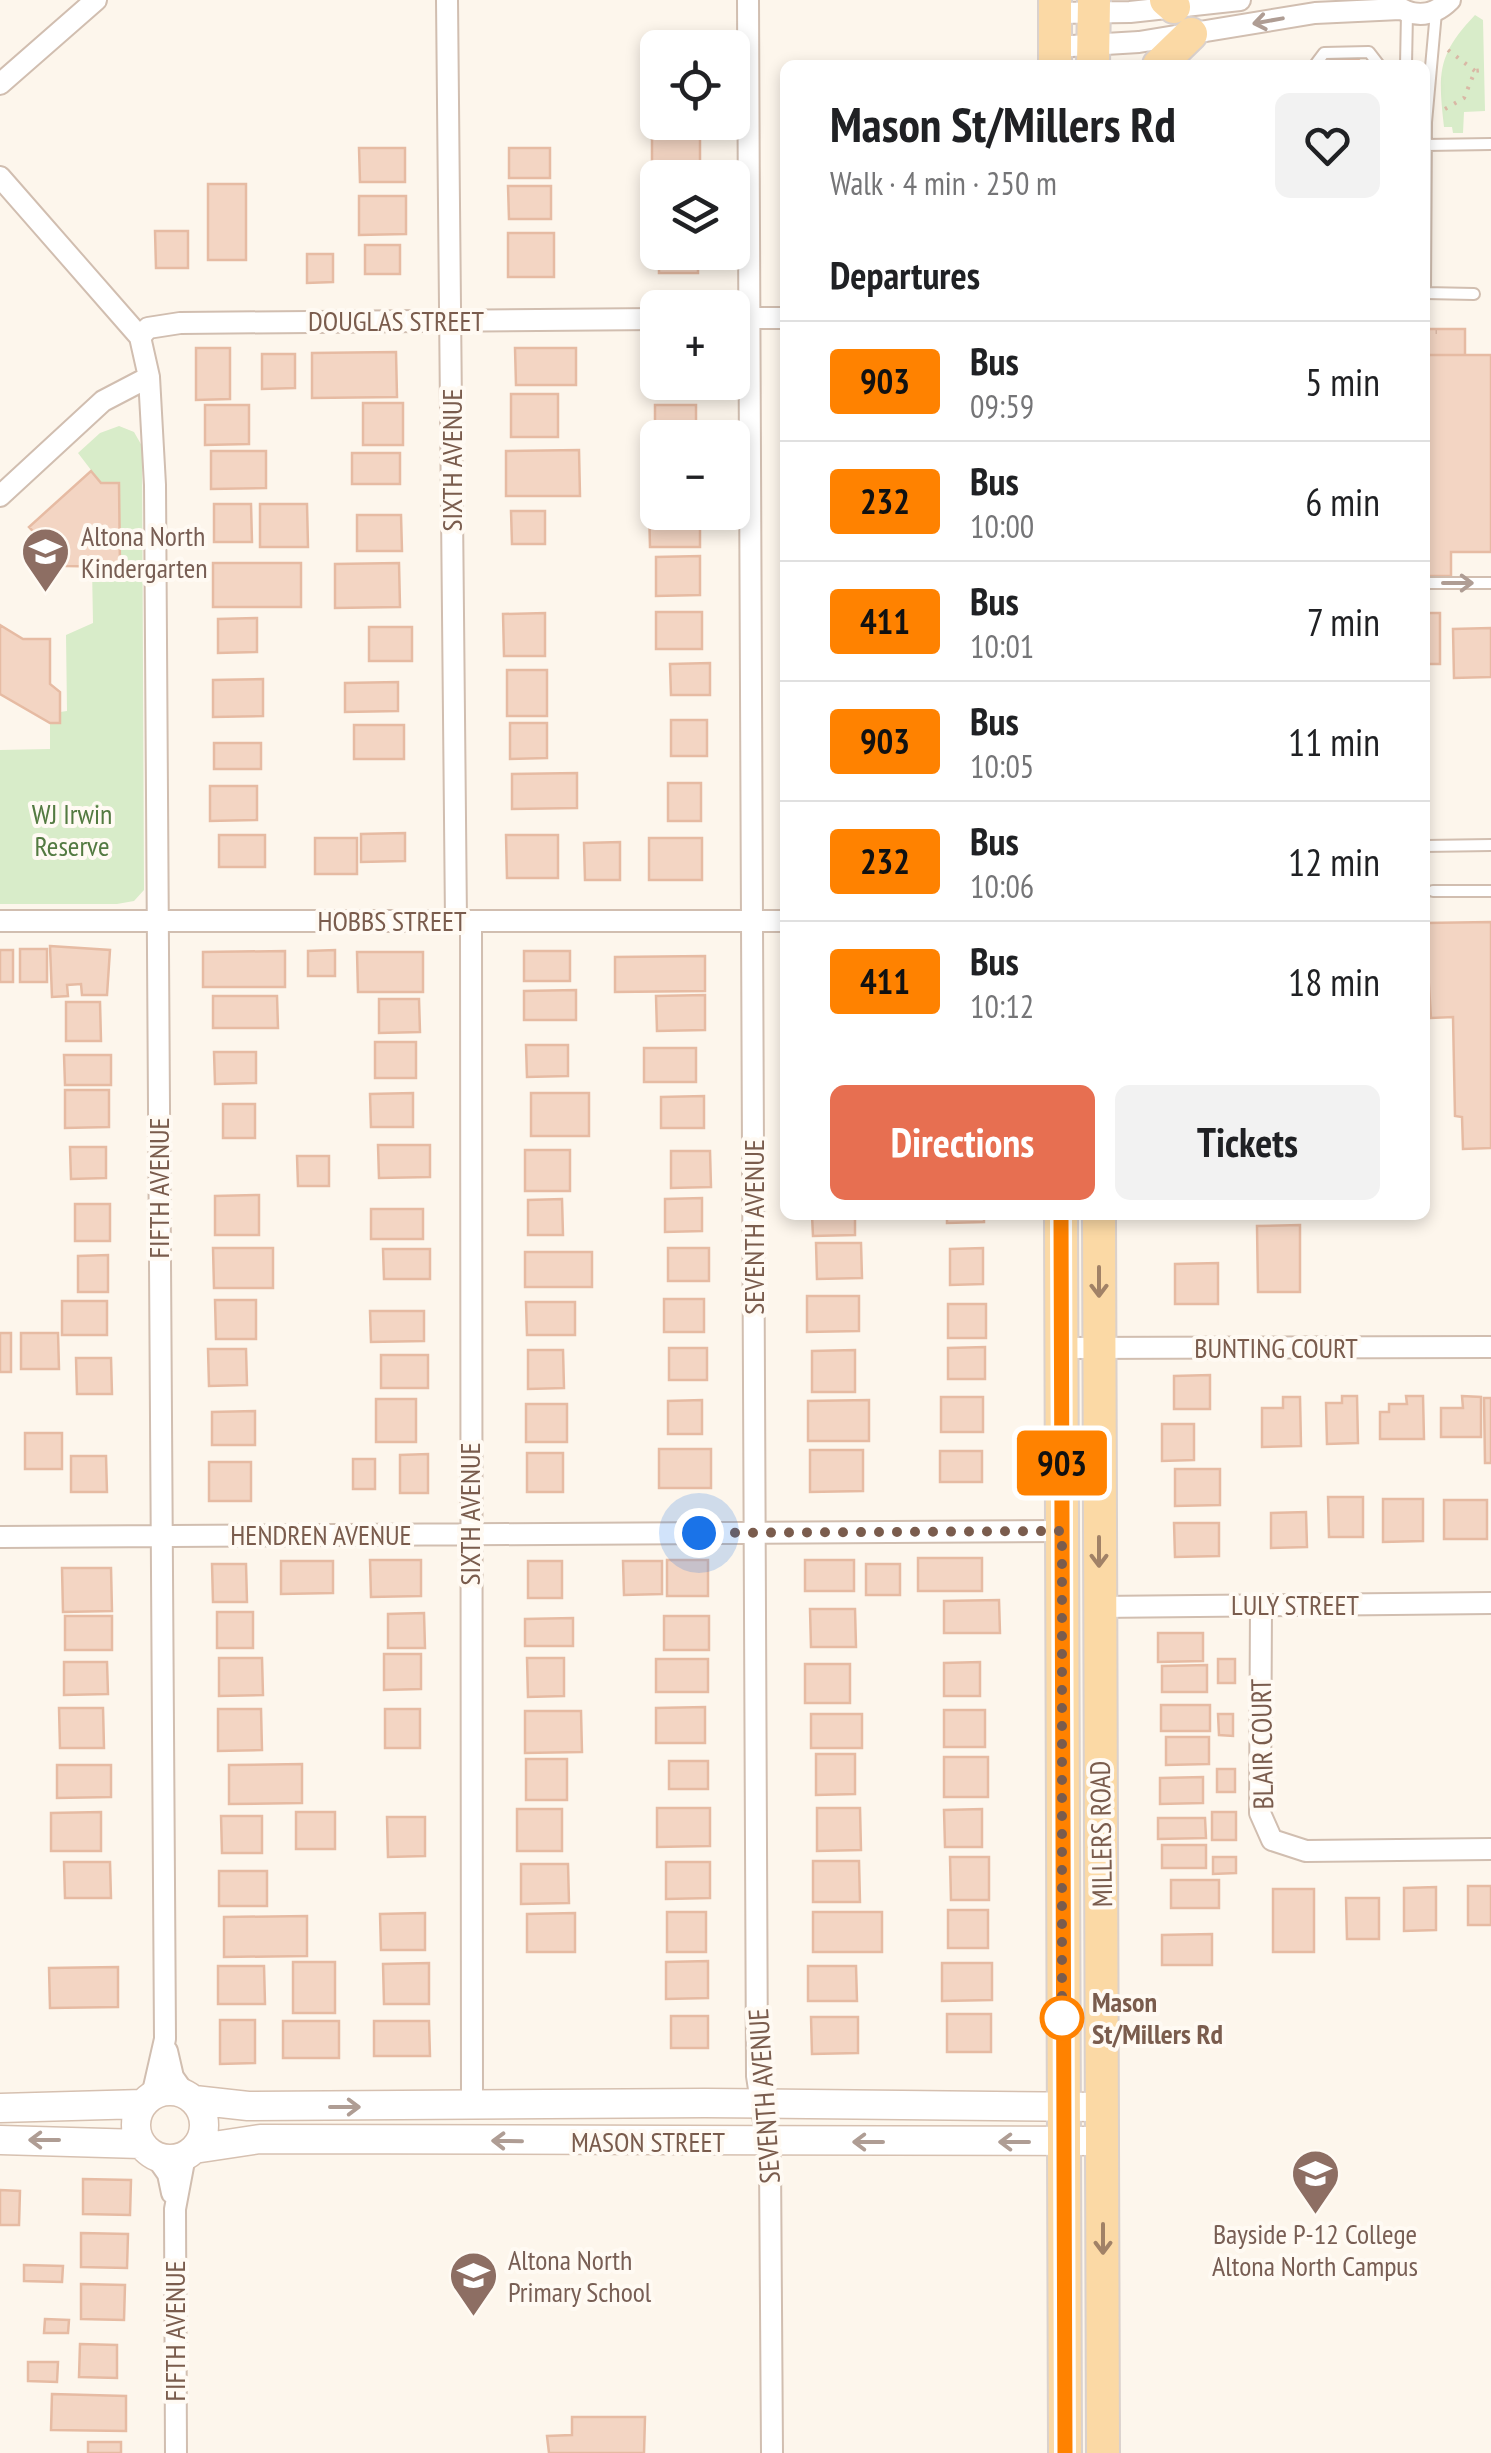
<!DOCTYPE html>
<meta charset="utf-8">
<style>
body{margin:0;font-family:"PT Sans Narrow",sans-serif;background:#f2f2f2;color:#202124;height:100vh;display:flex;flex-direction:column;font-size:38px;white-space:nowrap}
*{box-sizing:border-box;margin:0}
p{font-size:32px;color:#757577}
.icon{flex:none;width:55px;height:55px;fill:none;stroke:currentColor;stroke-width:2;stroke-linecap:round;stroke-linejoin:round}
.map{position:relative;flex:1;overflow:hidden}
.panel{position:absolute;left:780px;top:60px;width:650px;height:1160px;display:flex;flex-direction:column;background:#fff;border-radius:15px;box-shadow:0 5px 15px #0003}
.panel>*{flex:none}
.badge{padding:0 20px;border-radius:8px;font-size:35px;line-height:65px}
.fabs{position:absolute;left:640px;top:30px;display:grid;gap:20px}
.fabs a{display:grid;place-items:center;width:110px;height:110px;border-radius:15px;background:#fff;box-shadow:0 5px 15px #0003;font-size:50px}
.you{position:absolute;width:50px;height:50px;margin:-25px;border:8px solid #fff;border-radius:50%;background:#1a73e8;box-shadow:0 0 0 15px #1a73e833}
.map>.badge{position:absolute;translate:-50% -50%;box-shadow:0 0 0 5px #fff}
h2{padding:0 50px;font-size:38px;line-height:90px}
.round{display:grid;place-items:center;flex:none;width:105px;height:105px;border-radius:15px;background:#f2f2f2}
.headline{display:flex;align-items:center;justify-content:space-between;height:170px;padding:0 50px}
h1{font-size:48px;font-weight:700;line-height:75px}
.action{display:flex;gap:20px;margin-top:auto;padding:20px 50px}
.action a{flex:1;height:115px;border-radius:15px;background:#e76f51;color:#fff;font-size:40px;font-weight:700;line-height:115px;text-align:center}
.action a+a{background:#f2f2f2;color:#202124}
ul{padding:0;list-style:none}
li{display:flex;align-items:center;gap:30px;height:120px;padding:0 50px;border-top:2px solid #e0e0e0}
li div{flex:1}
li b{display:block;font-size:38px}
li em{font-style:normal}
li .badge{min-width:110px;font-weight:700;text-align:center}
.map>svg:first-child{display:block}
.green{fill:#d8ecc9}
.building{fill:#f3d5c3;stroke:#e6bba3;stroke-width:2.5}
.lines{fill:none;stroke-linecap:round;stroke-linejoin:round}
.lane-casing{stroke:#d1beb0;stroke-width:14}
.street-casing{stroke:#d1beb0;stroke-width:24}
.secondary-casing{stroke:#d6c0b0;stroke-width:31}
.primary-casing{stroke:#dad1cd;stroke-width:36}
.path{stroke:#d9b8a5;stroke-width:4;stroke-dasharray:2.5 8;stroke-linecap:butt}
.lane{stroke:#fff;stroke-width:10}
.street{stroke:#fff;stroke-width:20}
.secondary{stroke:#fff;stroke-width:28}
.primary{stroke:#fbd9a5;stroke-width:32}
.oneway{stroke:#af9d94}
.oneway2{stroke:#a18267}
.line-casing{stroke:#fff;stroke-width:22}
.line{stroke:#ff8200;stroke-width:15}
.walk{stroke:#7a5c4d;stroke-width:10;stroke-dasharray:0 18}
.stop-dot{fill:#fff;stroke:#ff8200;stroke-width:5}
.labels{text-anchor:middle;stroke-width:8;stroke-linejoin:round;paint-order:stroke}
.street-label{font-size:28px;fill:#7a5c4d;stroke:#fffaf3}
.education-label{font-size:28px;fill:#785e54;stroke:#fffaf3;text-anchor:start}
.park-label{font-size:28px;fill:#537a41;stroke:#fffaf3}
.stop-label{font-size:28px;font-weight:bold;fill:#7a5c4d;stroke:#fffaf3;text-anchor:start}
</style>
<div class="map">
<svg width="1491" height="2453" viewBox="0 0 1491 2453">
<rect width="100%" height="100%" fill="#fdf6ec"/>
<path class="green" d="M1475,15l8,5 2,91 -21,1 -1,21h-10l-1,-6h-8c-6,-54 -7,-72 31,-112z
M119,426l15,6 8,14 2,444 -10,11 -17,3h-117v-154l50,-1v-26h10v-11l7,-1 -1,-76 27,-12 -1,-56 28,-1 -1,-82 -18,-1 -23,-30 22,-20z"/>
<path class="building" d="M1332,59h26l5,6h-40z
M652,133h48v37h-48z
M359,148h46v34h-45z
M509,148h41v30h-41z
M208,184h38v76h-38z
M651,185h7v39h-7z
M508,186h43v33h-42z
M359,196h47v38l-47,1z
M155,231h33v37h-32z
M508,233h46v44h-46z
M365,245h35v29h-35z
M659,252h39v21h-39z
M307,254h26v28l-26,1z
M1425,329h40v26h-40z
M196,348h34v51l-34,1z
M515,348h61v37h-60z
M396,352l1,45 -85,1v-45z
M262,354h33v34l-33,1z
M1425,355h66v197h-40v24h-26z
M511,394h47v43h-47z
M363,403h40v42h-40z
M205,405h44v39l-44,1z
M655,405h41v33h-41z
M579,450l1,46h-74v-45z
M211,451h55v37l-55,1z
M352,453h48v31h-48z
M91,471l10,12h18l1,84 -54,-1 -37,-39z
M214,504h37l1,38h-38z
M260,504h47l1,43h-48z
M649,507h9v5h42v35h-50z
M511,511h34v33h-33z
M357,515h44l1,36h-45z
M700,556v39l-44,1v-39z
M213,563h88v44h-88z
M399,563l1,44 -65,1v-44z
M656,612h46v37h-46z
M545,613v43h-41l-1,-42z
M1425,613h15v51h-15z
M257,618v34l-39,1v-34z
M0,625l23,14h27v45l10,8v31h-10l-50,-29z
M369,627h43v34h-43z
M1491,628v49l-37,1 -1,-49z
M710,663v32h-39l-1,-31z
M507,670h40v46h-40z
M263,679v37l-50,1v-37z
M398,682v29l-53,1v-29z
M671,720h36v36h-36z
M510,723h37v35l-37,1z
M354,725h50v34h-50z
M214,743h47v26h-47z
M577,773v35l-65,1v-35z
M668,783h33v38h-33z
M210,786h47v34l-47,1z
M405,833v28l-44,1v-28z
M219,835h46v32h-46z
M506,835h52v43h-51z
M315,838h42v36h-42z
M649,838h53v42h-53z
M620,842v38h-35l-1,-37z
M1491,922v226l-28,1 -1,-32 -7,-1 -2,-99 -22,1 -6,-95z
M50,946l60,4 -3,45h-25l-1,-11 -14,1 1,11 -16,1z
M20,949h27v33h-27z
M0,950h13v32h-13z
M335,950v26h-27v-25z
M285,951v36h-82v-35z
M524,951h46v30h-46z
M357,952h66v40h-65z
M705,956v35l-90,1v-35z
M576,990v30h-52v-29z
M705,995v35l-48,1 -1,-35z
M213,996h64l1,32h-65z
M379,999h40l1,33 -41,1z
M66,1002h34l1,39h-35z
M375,1042h41v36h-41z
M526,1045h42v31l-41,1z
M644,1048h52v34h-52z
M214,1052h42v31l-41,1z
M64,1055h47v30h-46z
M65,1090h44v37l-44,1z
M413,1093v34h-42l-1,-33z
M531,1093h58v43h-58z
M704,1096v32h-43v-31z
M223,1104h32v34h-32z
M378,1145h52v32l-51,1z
M70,1147h36v31l-35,1z
M525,1150h45v41h-45z
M671,1151h39l1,36 -40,1z
M297,1156h32v30h-31z
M259,1195v40h-44v-39z
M702,1198v33l-37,1v-33z
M562,1199l1,36h-35v-35z
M75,1204h35v37h-35z
M371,1209h52v30h-52z
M812,1215h43v20l-42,1z
M947,1215h37v7l-37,1z
M1300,1225v67h-42l-1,-66z
M816,1243h45l1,35 -45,1z
M213,1248h60v40h-59z
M668,1248h41v33h-41z
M983,1248v36l-33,1v-36z
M383,1249h47v30h-46z
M525,1252h67v35h-67z
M108,1255v37h-30v-36z
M1218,1263v41h-43v-40z
M807,1296h52v35l-52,1z
M664,1299h40v33h-40z
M215,1300h41v39h-40z
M62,1301h45v34h-45z
M526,1302h49v33h-48z
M948,1304h38v34h-38z
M370,1311h54v30l-53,1z
M0,1333h11v39h-11z
M21,1333h37l1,36h-38z
M985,1347v32h-37v-31z
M669,1348h38v32h-38z
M208,1349h38l1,36 -38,1z
M528,1350h35l1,38 -36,1z
M855,1350v42h-43v-41z
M381,1355h47v33h-47z
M76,1358h35l1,36h-35z
M1210,1375v34h-36v-33z
M1342,1396h15l1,47 -31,1 -1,-41h16z
M1406,1396h17l1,43h-44v-27h9v-8h18z
M1462,1396l19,1v40h-40v-29h22z
M941,1397h42v35h-42z
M1283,1397h17l1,49 -39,1v-39h21z
M1484,1398h7v65h-6z
M376,1399h40v43h-40z
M702,1400v34h-34v-33z
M869,1400v41h-61v-40z
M526,1404h41v38h-41z
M255,1411v34h-43v-33z
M1162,1424h32v36l-32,1z
M25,1433h37v36h-37z
M659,1449h52v39h-52z
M810,1450h53v41l-53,1z
M940,1451h42v31h-42z
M527,1453h36v39h-36z
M428,1454v39h-28v-38z
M71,1456h35l1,36h-36z
M353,1459h22v30h-22z
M209,1462h42v39h-42z
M1175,1469h45v36l-45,1z
M1328,1497h35v40h-34z
M1383,1499h40v42l-40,1z
M1444,1500h43v39h-43z
M1306,1512l1,35 -36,1v-35z
M1174,1523h45v33l-44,1z
M918,1558h64v33h-64z
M370,1560h51v36l-50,1z
M667,1560h41v36h-41z
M805,1560h49v31h-49z
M281,1561h52v32l-52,1z
M528,1561h34v37h-34z
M623,1561h39v33l-38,1z
M212,1564h34l1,38h-34z
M866,1564h34v31h-34z
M62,1568h49l1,43 -49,1z
M999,1600l1,33h-56v-32z
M810,1609h45l1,38h-45z
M217,1612h36v36h-36z
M424,1613l1,35h-37v-34z
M65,1616h47v34h-47z
M664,1616h45v34h-45z
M573,1618v28h-48v-27z
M1158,1633h45v28l-45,1z
M384,1654h37v35l-37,1z
M219,1658h43l1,37 -44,1z
M527,1658h37v38l-36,1z
M656,1659h52v33h-52z
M1218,1659h17v24h-17z
M64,1662h43l1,32 -44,1z
M980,1662v34h-36v-33z
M805,1664h45v39h-45z
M1207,1665v27h-45v-26z
M1161,1705h49v26h-49z
M705,1707v36h-49v-35z
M59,1708h44l1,40h-44z
M218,1709h43l1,41 -44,1z
M385,1709h35v39h-35z
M944,1710h41v37h-41z
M525,1711h56l1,41 -57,1z
M811,1714h51v34h-51z
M1218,1714h15v22l-14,-1z
M1166,1737h43v27l-43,1z
M816,1754h39v40l-39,1z
M944,1757h44v40h-44z
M526,1759h41v41h-41z
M669,1761h39v28h-39z
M302,1764v39l-73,1v-39z
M57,1765h54v32l-54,1z
M1217,1769h18v23h-18z
M1203,1777v26l-43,1v-26z
M657,1808h53v38l-53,1z
M817,1808h43l1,42 -44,1z
M517,1809h45v42h-45z
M982,1809v38h-37l-1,-37z
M101,1812v39h-50v-38z
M296,1812h39v37h-39z
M1212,1812h24v28h-24z
M221,1816h41v37h-40z
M387,1817h38v39l-37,1z
M1158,1818h47l1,20 -48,1z
M1162,1845h44v23h-44z
M950,1857h39v43h-38z
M1213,1857h23v16l-23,1z
M813,1861h46l1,41h-47z
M64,1862h46l1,36h-46z
M666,1862h44v36l-44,1z
M521,1864h47l1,39 -48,1z
M219,1871h48v35h-48z
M1171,1880h48v28h-48z
M1468,1886h23v39h-23z
M1436,1887v43l-32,1v-43z
M1273,1889h41v63h-41z
M1346,1898h33v41h-32z
M948,1910h40v38h-40z
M667,1912h39v40h-39z
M813,1912h69v40h-69z
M425,1913v37h-44l-1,-36z
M575,1913v39h-48v-38z
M307,1916v40l-83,1v-40z
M1212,1934v31h-50v-30z
M708,1961v37l-42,1v-37z
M293,1962h42v51h-42z
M429,1963v41h-45l-1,-40z
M942,1963h50v37l-50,1z
M218,1966h46l1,38h-47z
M808,1966h48l1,35h-49z
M118,1967v40l-68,1 -1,-40z
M947,2014h44v38h-44z
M671,2016h37v32h-37z
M811,2017h47v36l-46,1z
M220,2020h35v43l-35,1z
M283,2021h56v37h-56z
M374,2021h55l1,35h-56z
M83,2179l48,1 -1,35 -47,-1z
M0,2190l20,1 -1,34h-19z
M81,2233l47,1 -1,34 -46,-1z
M24,2265l39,1 -1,16 -38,-1z
M81,2284l44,1 -1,35 -43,-1z
M45,2319l24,1 -1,13h-24z
M80,2344l37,1v33l-38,-1z
M28,2362h30l-1,20 -29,-1z
M52,2394l74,2v35l-75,-1z
M572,2417h73l-1,36h-95l-2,-17 25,-1z
M88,2442h33v11h-33z"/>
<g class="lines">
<defs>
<path id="lane" d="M1315,65l9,-12 45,-1 10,13
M1406,65l1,-52
M1426,145l65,-1
M1425,292l1,-170 10,-110
M1425,293l49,1
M1425,583h66
M1425,846l66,-1
M1433,891h58"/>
<path id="street" d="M447,0l9,921
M748,0l9,2076 13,85 2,292
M1390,1c20,17 41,18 60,-1
M1055,13l75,-1 110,-12
M1055,47l84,-5 176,-29 85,-4
M0,84l96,-84
M0,177l140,160 9,40 6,108 10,1554 -13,57
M732,318h53
M140,337l8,-9 32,-5 478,-4
M0,496l103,-95 46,-24
M0,921h785
M471,921l1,1186
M1062,1348l429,-1
M0,1537l1062,-6
M1261,1605l-1,208 12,27 34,11 185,-2
M1098,1607l393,-4
M167,2051l6,26 12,17
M156,2157l12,17 4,19
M176,2453l-1,-244 10,-53"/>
<path id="secondary" d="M136 2125a34 34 0 1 1 68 0a34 34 0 1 1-68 0Z
M194,2100l54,6 457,-3 398,4
M0,2108l143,-4
M0,2140l141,4
M194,2149l66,-10 843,2"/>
<path id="primary" d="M1166,0l8,7
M1055,65v-65
M1093,65l1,-65
M1159,65l32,-31
M1061,1215l4,1238
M1099,1215l4,1238"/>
</defs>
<use href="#lane" class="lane-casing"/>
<use href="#street" class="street-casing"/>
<use href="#secondary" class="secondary-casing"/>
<use href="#primary" class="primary-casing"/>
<path class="path" d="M1448,50l27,21
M1445,109l19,-11 11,-27 9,-1
M1425,332h12"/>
<use href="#lane" class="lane"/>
<use href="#street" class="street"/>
<use href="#secondary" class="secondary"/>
<use href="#primary" class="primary"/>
</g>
<defs><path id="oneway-shaft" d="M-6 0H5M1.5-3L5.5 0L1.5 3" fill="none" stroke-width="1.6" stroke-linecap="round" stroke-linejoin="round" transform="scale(2.5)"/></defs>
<g class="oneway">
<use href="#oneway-shaft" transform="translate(1268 21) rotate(170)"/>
<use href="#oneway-shaft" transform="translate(1458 583)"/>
<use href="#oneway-shaft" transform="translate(345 2107)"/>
<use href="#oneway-shaft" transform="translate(44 2140) rotate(-180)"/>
<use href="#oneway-shaft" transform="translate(507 2141) rotate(-179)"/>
<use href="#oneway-shaft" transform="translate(868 2142) rotate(180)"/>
<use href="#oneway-shaft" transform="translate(1014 2142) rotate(180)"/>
</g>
<g class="oneway2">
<use href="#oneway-shaft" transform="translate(1099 1282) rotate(90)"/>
<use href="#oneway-shaft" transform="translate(1099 1552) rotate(90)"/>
<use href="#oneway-shaft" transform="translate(1103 2239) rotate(90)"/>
</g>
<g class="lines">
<defs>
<path id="line" d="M1061,1215l4,1238"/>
</defs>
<use href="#line" class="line-casing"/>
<use href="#line" class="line"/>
<path class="walk" d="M699,1533l363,-2v487"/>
</g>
<defs>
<symbol id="school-pin" viewBox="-11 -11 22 30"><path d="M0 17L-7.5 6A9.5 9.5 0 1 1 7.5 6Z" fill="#8d6e63" stroke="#fffaf3"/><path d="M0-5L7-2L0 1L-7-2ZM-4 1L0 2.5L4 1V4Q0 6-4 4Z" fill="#fff"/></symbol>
</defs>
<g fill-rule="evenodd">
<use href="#school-pin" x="18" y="524" width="55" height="75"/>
<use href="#school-pin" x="1288" y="2146" width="55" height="75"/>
<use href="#school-pin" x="446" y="2248" width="55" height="75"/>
</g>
<circle class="stop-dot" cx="1062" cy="2018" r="20"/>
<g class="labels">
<g class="street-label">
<text x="396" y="331">DOUGLAS STREET</text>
<text transform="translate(452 460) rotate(-90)" y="10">SIXTH AVENUE</text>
<text x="392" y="931">HOBBS STREET</text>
<text transform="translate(159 1188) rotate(-90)" y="10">FIFTH AVENUE</text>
<text transform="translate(754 1227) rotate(-90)" y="10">SEVENTH AVENUE</text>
<text x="1276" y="1358">BUNTING COURT</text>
<text transform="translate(470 1514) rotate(-90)" y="10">SIXTH AVENUE</text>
<text x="321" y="1545">HENDREN AVENUE</text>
<text x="1295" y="1615">LULY STREET</text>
<text transform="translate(1262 1744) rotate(-91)" y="10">BLAIR COURT</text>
<text transform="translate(1101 1834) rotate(-91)" y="10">MILLERS ROAD</text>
<text transform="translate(764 2096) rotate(-94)" y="10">SEVENTH AVENUE</text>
<text x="648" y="2152">MASON STREET</text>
<text transform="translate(175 2331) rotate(-90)" y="10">FIFTH AVENUE</text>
</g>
<g class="education-label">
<text x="81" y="546">Altona North<tspan x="81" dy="32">Kindergarten</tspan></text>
<text x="1315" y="2244" text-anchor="middle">Bayside P-12 College<tspan x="1315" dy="32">Altona North Campus</tspan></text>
<text x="508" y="2270">Altona North<tspan x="508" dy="32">Primary School</tspan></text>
</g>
<g class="park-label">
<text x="72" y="824">WJ Irwin<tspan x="72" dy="32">Reserve</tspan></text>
</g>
<g class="stop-label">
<text x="1092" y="2012">Mason<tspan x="1092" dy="32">St/Millers Rd</tspan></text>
</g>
</g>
</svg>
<div class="fabs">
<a><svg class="icon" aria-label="locate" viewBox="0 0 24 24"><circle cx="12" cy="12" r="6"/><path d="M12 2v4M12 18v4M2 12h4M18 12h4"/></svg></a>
<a><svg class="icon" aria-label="layers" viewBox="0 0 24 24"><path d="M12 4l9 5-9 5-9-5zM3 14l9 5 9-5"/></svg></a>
<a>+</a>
<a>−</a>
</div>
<div class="you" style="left:699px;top:1533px"></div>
<b class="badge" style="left:1062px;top:1463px;background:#ff8200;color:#111">903</b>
<section class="panel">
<div class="headline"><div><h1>Mason St/Millers Rd</h1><p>Walk · 4 min · 250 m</p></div><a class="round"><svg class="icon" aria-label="heart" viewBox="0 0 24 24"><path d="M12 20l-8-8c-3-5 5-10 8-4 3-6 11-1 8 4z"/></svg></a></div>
<h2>Departures</h2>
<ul>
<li><span class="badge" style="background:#ff8200;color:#111">903</span><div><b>Bus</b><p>09:59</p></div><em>5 min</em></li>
<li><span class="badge" style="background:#ff8200;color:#111">232</span><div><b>Bus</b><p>10:00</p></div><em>6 min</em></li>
<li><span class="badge" style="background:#ff8200;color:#111">411</span><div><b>Bus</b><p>10:01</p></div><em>7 min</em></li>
<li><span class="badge" style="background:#ff8200;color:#111">903</span><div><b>Bus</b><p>10:05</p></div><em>11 min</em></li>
<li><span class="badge" style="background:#ff8200;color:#111">232</span><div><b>Bus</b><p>10:06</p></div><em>12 min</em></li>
<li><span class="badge" style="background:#ff8200;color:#111">411</span><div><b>Bus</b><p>10:12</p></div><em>18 min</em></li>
</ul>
<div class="action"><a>Directions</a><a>Tickets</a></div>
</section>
</div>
